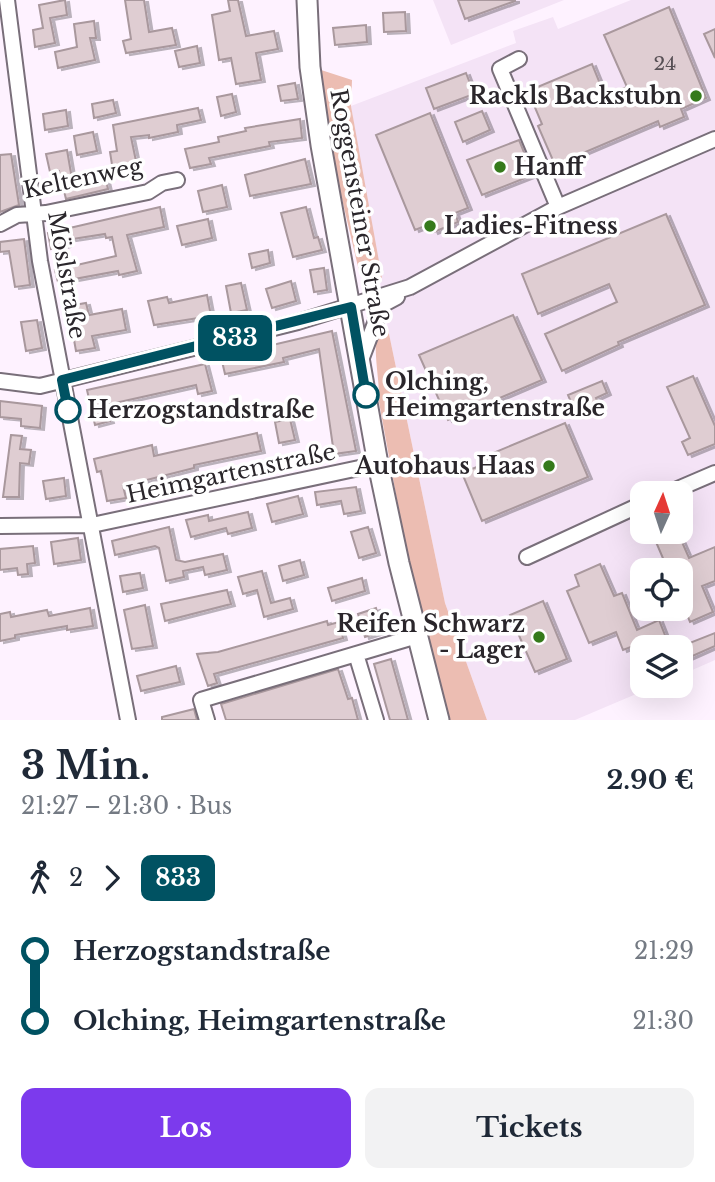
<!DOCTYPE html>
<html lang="de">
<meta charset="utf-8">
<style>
body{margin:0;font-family:"Libre Baskerville",serif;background:#f2f2f3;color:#1f2937;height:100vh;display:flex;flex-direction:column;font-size:26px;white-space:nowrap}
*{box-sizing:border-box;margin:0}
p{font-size:23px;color:#747a83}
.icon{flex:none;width:38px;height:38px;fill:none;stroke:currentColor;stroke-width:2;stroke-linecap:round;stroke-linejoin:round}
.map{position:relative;height:720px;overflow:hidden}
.side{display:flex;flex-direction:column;background:#fff;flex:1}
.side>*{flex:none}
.badge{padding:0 14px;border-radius:10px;font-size:24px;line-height:46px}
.needle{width:46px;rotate:3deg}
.tools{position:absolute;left:630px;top:481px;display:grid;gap:14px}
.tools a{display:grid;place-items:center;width:63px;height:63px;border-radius:14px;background:#fff;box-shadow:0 7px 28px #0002;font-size:35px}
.map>.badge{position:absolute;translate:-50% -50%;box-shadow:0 0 0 4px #fff}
.legs{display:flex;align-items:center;gap:10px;height:77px;padding:0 21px;font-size:23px}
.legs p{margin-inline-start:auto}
.head{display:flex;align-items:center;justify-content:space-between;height:119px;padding:0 21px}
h1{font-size:38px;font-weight:700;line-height:52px}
.action{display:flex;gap:14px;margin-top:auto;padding:14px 21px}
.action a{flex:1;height:80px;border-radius:14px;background:#7c3aed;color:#fff;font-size:28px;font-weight:700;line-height:80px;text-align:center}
.action a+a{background:#f2f2f3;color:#1f2937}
ul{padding:0 21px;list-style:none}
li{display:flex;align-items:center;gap:24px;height:70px;font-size:26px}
li i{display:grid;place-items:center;width:10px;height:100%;margin:0 9px;background:currentColor}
li i::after{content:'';width:18px;height:18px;margin:-9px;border:5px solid;border-radius:50%;background:#fff}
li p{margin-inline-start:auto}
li:first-child i{background:linear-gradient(#0000 50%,currentColor 0)}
li:last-child i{background:linear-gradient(currentColor 50%,#0000 0)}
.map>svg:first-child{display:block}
.built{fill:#f4e3f6;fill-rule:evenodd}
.green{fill:#ecbdb2}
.building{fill:#dfcdd2;stroke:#a9989d;stroke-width:2;filter:url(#shadow)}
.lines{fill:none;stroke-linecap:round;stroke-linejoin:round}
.minor-casing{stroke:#796f7a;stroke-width:18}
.secondary-casing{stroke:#796f7a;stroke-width:23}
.minor{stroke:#fff;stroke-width:14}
.secondary{stroke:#fff;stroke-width:19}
.line-1-casing{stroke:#fff;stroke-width:16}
.line-1{stroke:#005262;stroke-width:10}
.poi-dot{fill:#357a1b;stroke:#fff;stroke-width:2.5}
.stop-1-dot{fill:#fff;stroke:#005262;stroke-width:3.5}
.labels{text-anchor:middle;stroke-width:7;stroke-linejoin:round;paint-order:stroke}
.number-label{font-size:19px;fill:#575055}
.poi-label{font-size:23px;font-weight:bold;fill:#2a262b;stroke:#fff;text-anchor:end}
.street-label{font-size:23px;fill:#2a262b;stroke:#fff}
.stop-label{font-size:23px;font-weight:bold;fill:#2a262b;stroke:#fff;text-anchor:start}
</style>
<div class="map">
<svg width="715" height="720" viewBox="0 0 715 720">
<defs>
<filter id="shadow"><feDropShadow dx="4" dy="2" stdDeviation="0" flood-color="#0004"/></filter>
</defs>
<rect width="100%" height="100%" fill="#fef2ff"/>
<path class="built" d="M433,0h131l-113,45z
M631,0h84v660l-34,15v-27h-39v38h13l-80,34h-88l-42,-117 -57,-274 -37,-223 165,-63 -3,-12 40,-14 5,12zM642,494h39v38h-39zM642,570h39v39h-39z"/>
<path class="green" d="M318,69l34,11 -1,26 31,172 -18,-1 -5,-6 -34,-144z
M378,328l10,1 57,274 42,117h-38l-29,-94 -41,-224c1,-24 -7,-51 -1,-74z"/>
<path class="building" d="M65,0l2,15 -17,3 5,25 -20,4 -2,-17 10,-2 -4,-23z
M125,0h19l5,32 23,-4 4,17 -50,8 -3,-12 8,-2z
M228,0h10l8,36 28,-5 4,18 -22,4 5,27 -25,4 -5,-26 -12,2 -7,-45 18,-4z
M458,0h57v1l-50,18z
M669,7l37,91 -25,11 3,8 -24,10 -2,-6 -103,44 -17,-39 4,-2 -14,-33 64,-27 13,32 22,-9 -23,-52z
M405,12l1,19 -22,1 -1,-19z
M94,21l2,17h-6l5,22 -37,8 -3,-16 22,-5 -3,-23z
M366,25l1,17 -32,3 -2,-17z
M715,29v29l-11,-24z
M197,46l3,17 -21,4 -4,-16z
M466,73l8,21 -40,15 -8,-21z
M295,83l3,16 -17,2 -3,-15z
M232,94l4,18 -15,4 -4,-19z
M113,100l3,13 -22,5 -2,-14z
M198,108l3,12 -24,5 1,7 -29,6v-3l-18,2 6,29 -24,5 -3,-19 7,-1 -4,-26z
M66,110l2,16 -23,4 -2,-16z
M482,111l8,19 -27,12 -8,-20z
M430,113l38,95 -13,5 3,9 -24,10 -4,-8 -15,6 -39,-95z
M300,119l2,19 -33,4 1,4 -61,12 2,6 -21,4 -5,-19 34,-7 -1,-5 28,-6 -1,-3z
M93,132l4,19 -20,4 -3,-19z
M519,140l14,35 -51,20 -15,-35z
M67,150l5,29 32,-7 4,17 -42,10 -7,-28 -9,1 -4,-18z
M11,154l8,51 -19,7v-57z
M305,159l6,25 -61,12 -5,-21z
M222,185l5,22 -24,5 -5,-21z
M160,207l4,20 -37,8 10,36 -18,4 -1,-4 -60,11 -3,-12 61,-14 -4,-19 -6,1 -1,-4 -39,6 1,5 -16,4 -3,-16z
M306,207l8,31 4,-1 4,13 -29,7 -12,-44z
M666,214l39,91 -87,37 1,3 -57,26 -17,-37 72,-32 -8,-18 -71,30 -16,-40z
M208,219l4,19 -30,7 -5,-19z
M24,239l6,46 -15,2 -6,-36 -9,1v-10z
M268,250l2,13 -18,5 -3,-14z
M324,268l3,22 -13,2 -4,-22z
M291,281l5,20 -24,7 -6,-19z
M241,283l6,27 -16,3 -5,-27z
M207,295l4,21 -57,9 -6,-24 19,-4 2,6z
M86,303l3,12 33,-6 4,21 -34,6 3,12 -19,3 -8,-45z
M513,315l29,65 -94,40 -29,-65z
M37,320l5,28 -16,3 -5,-29z
M332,331l24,120 -22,3 -15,-105 -36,9 1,4 -59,12 -4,-17z
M205,364l7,27 -14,3 -2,-9 -90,20 4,16 -15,4 -8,-35z
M693,376l22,50v18l-27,11 -6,-13 8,-4 -23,-51z
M602,381l5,12 -11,5 3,6 -23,10 -8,-19z
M0,401l42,5 -2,22 -19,-2v-7l-21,-2z
M290,419l5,21 -16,3 -4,-21z
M565,423l23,54 -106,44 -20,-48 27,-11 -3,-6z
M257,433l4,18 -67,14v3l-71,18 3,12 -19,3 -6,-30 -4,1 -3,-13 58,-14 2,11z
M11,435l11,1 -2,13 11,1 -2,14 -9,-1 -1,34h-16z
M64,478l2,18 -20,3 -3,-18z
M356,487l5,24 -17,3 -3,-13 -24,4 -2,-13z
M298,496l5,18 -31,8 -5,-18z
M248,512l4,16 -24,6 -2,-6 -35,9 -5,-17 22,-5 1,6z
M169,527l7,33 9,2 38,-8 4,16 -22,5 -2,-8 -20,4 1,6 -18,4 -7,-33 -4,-2 -40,9 -3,-14z
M368,527l8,26 -17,5 -8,-26z
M678,533l11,25 26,-11v34l-13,5 11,26 -23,10 -9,-22v-30h-13l-12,-28z
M78,538l3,22 -27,4 -3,-22z
M33,546l2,17 -8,1 1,10 -10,1 -1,-7 -17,2v-21z
M300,560l4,15 -21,6 -4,-15z
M600,564l14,32 8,-3 15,37 22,-10 11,28h-33l-1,-3 -13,5 -7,-18 -27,11 -22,-52 12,-5 -4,-11z
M262,571l9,32 19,-5 3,11 -29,8 -7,-27 -14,4 -5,-17z
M140,573l3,15 -20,4 -3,-16z
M362,578l3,13 -33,10 -4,-13z
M227,590l4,14 -66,17 -4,-17z
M543,601l24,58 -32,13 -25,-57z
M145,605l8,41 -21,3 -8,-39z
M90,608l3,18 -26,4v-4l-52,9v3l-15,3v-27l10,-2 1,5 36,-7 2,6z
M376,608l7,23 -18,6 -7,-23z
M327,621l1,4 11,-3 4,16 -129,36 3,9 -9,3 -11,-32 21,-2z
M715,633v13l-27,12 -6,-12z
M391,659l17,61h-18l-16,-56z
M176,666l4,16 -39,9 -4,-15z
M338,669l10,30 4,-1 6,22h-132l-5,-16z
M194,709l3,11h-35v-3z"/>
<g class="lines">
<defs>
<path id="minor" d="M7,0l33,261 88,459
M519,59l-19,10 58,138
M0,224l17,-9 29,-2 102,-21 14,-9 15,-3
M361,360l21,-55 15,-8
M0,381l40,5 258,-64 112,-35 148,-80 157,-68
M666,494l49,-21
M0,526l92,-1 286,-61
M527,557l115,-53
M356,654l20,66
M207,720l-6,-20 216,-64"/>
<path id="secondary" d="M307,0l3,67 11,78 57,319 21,99 40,157"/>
</defs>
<use href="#minor" class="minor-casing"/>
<use href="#secondary" class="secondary-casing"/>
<use href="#minor" class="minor"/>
<use href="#secondary" class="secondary"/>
</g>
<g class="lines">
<defs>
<path id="line-1" d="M68,410l-6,-30 289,-73 15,88"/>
</defs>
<use href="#line-1" class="line-1-casing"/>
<use href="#line-1" class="line-1"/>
</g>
<g class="poi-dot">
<circle cx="696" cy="96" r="7"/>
<circle cx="500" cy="167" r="7"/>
<circle cx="430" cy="226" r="7"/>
<circle cx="549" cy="466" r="7"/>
<circle cx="539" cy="637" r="7"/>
</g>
<g class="stop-1-dot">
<circle cx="366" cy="395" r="12"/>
<circle cx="68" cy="410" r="12"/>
</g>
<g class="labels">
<g class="number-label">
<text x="665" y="70">24</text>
</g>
<g class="poi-label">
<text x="682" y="104">Rackls Backstubn</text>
<text x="514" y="175" text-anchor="start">Hanff</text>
<text x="444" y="234" text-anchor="start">Ladies-Fitness</text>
<text x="535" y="474">Autohaus Haas</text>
<text x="525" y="632">Reifen Schwarz<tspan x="525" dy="26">- Lager</tspan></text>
</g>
<g class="street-label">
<text transform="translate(83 178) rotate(-12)" y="8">Keltenweg</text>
<text transform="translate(360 213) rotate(80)" y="8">Roggensteiner Straße</text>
<text transform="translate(67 275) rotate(80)" y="8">Möslstraße</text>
<text transform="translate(231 473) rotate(-12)" y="8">Heimgartenstraße</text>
</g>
<g class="stop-label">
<text x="385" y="390">Olching,<tspan x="385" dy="26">Heimgartenstraße</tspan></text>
<text x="87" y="418">Herzogstandstraße</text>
</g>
</g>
</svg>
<div class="tools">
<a><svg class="needle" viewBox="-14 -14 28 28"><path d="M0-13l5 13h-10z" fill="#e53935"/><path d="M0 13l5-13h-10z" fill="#747a83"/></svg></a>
<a><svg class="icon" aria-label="locate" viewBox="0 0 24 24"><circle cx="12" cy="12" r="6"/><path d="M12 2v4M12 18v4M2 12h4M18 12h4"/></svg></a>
<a><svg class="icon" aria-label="layers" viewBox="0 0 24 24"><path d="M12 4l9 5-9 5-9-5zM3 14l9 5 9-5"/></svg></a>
</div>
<b class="badge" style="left:235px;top:338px;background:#005262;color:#fff">833</b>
</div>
<section class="side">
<div class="head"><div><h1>3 Min.</h1><p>21:27 – 21:30 · Bus</p></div><b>2.90 €</b></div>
<div class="legs"><svg class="icon" aria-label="walk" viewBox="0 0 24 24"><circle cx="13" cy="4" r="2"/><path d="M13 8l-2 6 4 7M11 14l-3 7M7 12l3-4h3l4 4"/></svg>2<svg class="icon" aria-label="forward" viewBox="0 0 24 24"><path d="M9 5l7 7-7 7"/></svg><b class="badge" style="background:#005262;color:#fff">833</b></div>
<ul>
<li><i style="color:#005262"></i><b>Herzogstandstraße</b><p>21:29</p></li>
<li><i style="color:#005262"></i><b>Olching, Heimgartenstraße</b><p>21:30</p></li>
</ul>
<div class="action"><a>Los</a><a>Tickets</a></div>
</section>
